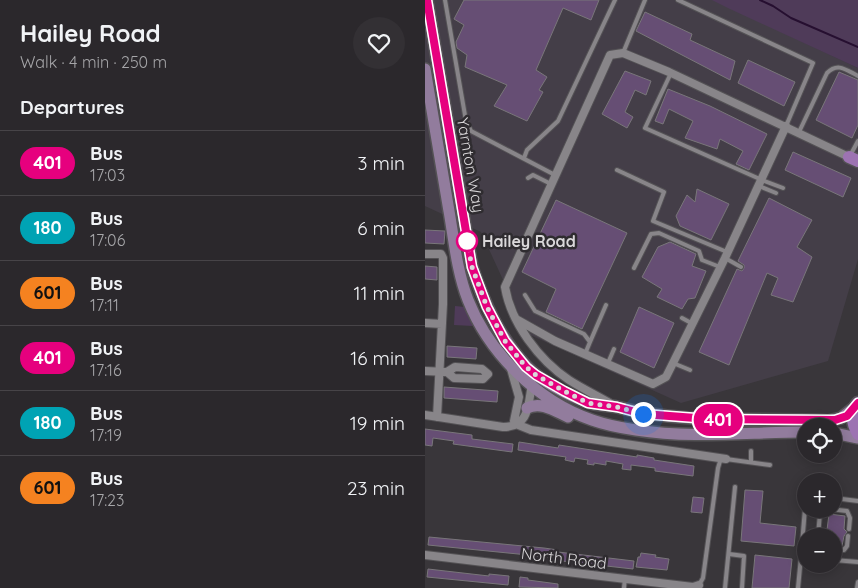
<!DOCTYPE html>
<meta charset="utf-8">
<style>
body{margin:0;font-family:Quicksand,sans-serif;background:#333034;color:#f1f3f6;height:100vh;display:flex;flex-direction:column;font-size:19px;white-space:nowrap}
*{box-sizing:border-box;margin:0}
p{font-size:16px;color:#a6a6a9}
.icon{flex:none;width:28px;height:28px;fill:none;stroke:currentColor;stroke-width:2;stroke-linecap:round;stroke-linejoin:round}
.map{position:relative;flex:1;overflow:hidden}
.details{display:flex;flex-direction:column;background:#2b282c;width:425px}
.details>*{flex:none}
.badge{padding:0 10px;border-radius:16px;font-size:18px;line-height:32px}
.fabs{position:absolute;left:372px;top:418px;display:grid;gap:10px}
.fabs a{display:grid;place-items:center;width:45px;height:45px;border-radius:50%;background:#2b282c;box-shadow:0 2px 12px #0003,0 0 0 1px #474448;font-size:25px}
.you{position:absolute;width:25px;height:25px;margin:-12px;border:4px solid #fff;border-radius:50%;background:#1a73e8;box-shadow:0 0 0 8px #1a73e833}
.map>.badge{position:absolute;translate:-50% -50%;box-shadow:0 0 0 2px #fff}
h2{padding:0 20px;font-size:19px;line-height:45px}
.round{display:grid;place-items:center;flex:none;width:52px;height:52px;border-radius:26px;background:#333034}
.overview{display:flex;align-items:center;justify-content:space-between;height:85px;padding:0 20px}
h1{font-size:24px;font-weight:800;line-height:38px}
ul{padding:0;list-style:none}
li{display:flex;align-items:center;gap:15px;height:65px;padding:0 20px;border-top:1px solid #474448}
li div{flex:1}
li b{display:block;font-size:19px}
li em{font-style:normal}
li .badge{min-width:55px;font-weight:700;text-align:center}
main{display:flex;flex:1;min-height:0}
.map>svg:first-child{display:block}
.built{fill:#443e48}
.green{fill:#4f3b59}
.lines{fill:none;stroke-linecap:round;stroke-linejoin:round}
.stream{stroke:#260f30;stroke-width:2}
.building{fill:#664e74;stroke:#79767a}
.lane-casing{stroke:#545255;stroke-width:6}
.street-casing{stroke:#545255;stroke-width:10}
.secondary-casing{stroke:#545255;stroke-width:14}
.primary-casing{stroke:#545255;stroke-width:15}
.lane{stroke:#888589;stroke-width:4}
.street{stroke:#888589;stroke-width:8}
.secondary{stroke:#927c9d;stroke-width:11}
.primary{stroke:#9d73b2;stroke-width:12}
.line-casing{stroke:#fff;stroke-width:11}
.line{stroke:#e6007e;stroke-width:8}
.walk{stroke:#dad8da;stroke-width:5;stroke-dasharray:0 9}
.stop-dot{fill:#fff;stroke:#e6007e;stroke-width:2.5}
.labels{text-anchor:middle;stroke-width:5;stroke-linejoin:round;paint-order:stroke}
.street-label{font-size:16px;fill:#dad8da;stroke:#2f2c30}
.stop-label{font-size:16px;font-weight:bold;fill:#dad8da;stroke:#2f2c30;text-anchor:start}
</style>
<main>
<section class="details">
<div class="overview"><div><h1>Hailey Road</h1><p>Walk · 4 min · 250 m</p></div><a class="round"><svg class="icon" aria-label="heart" viewBox="0 0 24 24"><path d="M12 20l-8-8c-3-5 5-10 8-4 3-6 11-1 8 4z"/></svg></a></div>
<h2>Departures</h2>
<ul>
<li><span class="badge" style="background:#e6007e;color:#fff">401</span><div><b>Bus</b><p>17:03</p></div><em>3 min</em></li>
<li><span class="badge" style="background:#00a3b4;color:#fff">180</span><div><b>Bus</b><p>17:06</p></div><em>6 min</em></li>
<li><span class="badge" style="background:#f58220;color:#111">601</span><div><b>Bus</b><p>17:11</p></div><em>11 min</em></li>
<li><span class="badge" style="background:#e6007e;color:#fff">401</span><div><b>Bus</b><p>17:16</p></div><em>16 min</em></li>
<li><span class="badge" style="background:#00a3b4;color:#fff">180</span><div><b>Bus</b><p>17:19</p></div><em>19 min</em></li>
<li><span class="badge" style="background:#f58220;color:#111">601</span><div><b>Bus</b><p>17:23</p></div><em>23 min</em></li>
</ul>
</section>
<div class="map">
<svg width="433" height="588" viewBox="0 0 433 588">
<rect width="100%" height="100%" fill="#39363a"/>
<path class="built" d="M0,0h289l144,68v191l-30,102 -147,42 -153,-69 -47,-102 -56,-26z"/>
<path class="green" d="M287,0h146v68l-128,-59z
M14,120l3,1 26,144 -4,1z
M30,306l10,1 8,19 -19,-1z"/>
<g class="lines">
<path class="stream" d="M335,0l13,6 18,12 67,29"/>
</g>
<path class="building" d="M39,0h135l-8,20 -28,-12 -27,62 11,7 -8,13 4,2 -16,29 -33,-15 13,-21 -42,-18 2,-12 -10,-7 -1,-6 8,-17 -10,-6z
M220,12l47,22 -2,6 45,21 -5,19 -94,-49z
M323,60l47,22 -11,24 -46,-23z
M200,71l26,10 -5,14 -11,-5 -10,22 8,5 -6,11 -25,-14z
M414,72l19,8v45l-6,13 -36,-18z
M243,89l42,17 57,28 -18,36 -13,-6 7,-13 -23,-12 -3,10 -32,-11 8,-17 -24,-12 -6,15 -8,-3z
M368,152l58,26 -8,19 -58,-27z
M272,189l32,15 -18,36 -31,-14 -4,-10 11,-21 8,7z
M344,198l43,22 -15,27 15,10 -19,45 -22,-7 7,-17 -11,-5 -38,92 -30,-13 38,-83 5,2 2,-3v-3l-6,-4z
M131,200l71,33 -45,96 -36,-17 10,-23 -34,-17z
M0,230l20,1 -1,13 -19,-1z
M245,242l26,12 -4,12 14,5 -11,27 -7,1 -6,10 -25,-12 5,-8 -20,-12 16,-30z
M0,266l12,1v13l-12,-1z
M214,307l35,16 -20,45 -34,-16z
M22,346l30,2 -1,11 -29,-2z
M19,387l54,4 -1,11 -53,-4z
M0,429l47,6v4l41,5 -1,8 -59,-8 1,-3 -21,-3 -1,8 -7,-1z
M94,442l39,6 1,-3 78,12v-2l17,3v2l40,6 -1,10 -38,-5v-3l-24,-3v5l-9,-1 1,-5 -17,-3v4l-12,-2v2l-7,-1 1,-4 -13,-2 -1,4 -9,-2 1,-3 -48,-7z
M320,490l18,1 -3,32 36,4 -2,19 -53,-5z
M268,497l11,1 -2,15 -11,-1z
M404,514l16,2 -1,13 3,3 -3,4 -2,10 -8,-2v-8h-3l1,-5 -5,-1z
M4,537l115,11 14,2v2l76,9 -1,8 -71,-8v-3l-24,-2 -110,-11z
M216,553l15,2 -1,2 14,2 -2,11 -31,-3 2,-10h2z
M330,555l37,4 -3,29h-37z
M3,569l61,7v-2l20,2 -1,9 -81,-8z
M95,577l8,1v2l30,4v4l-39,-1z"/>
<g class="lines">
<defs>
<path id="lane" d="M20,0l21,121 5,10 84,44
M253,0l135,63 -27,63
M198,53l22,-53
M246,73l-26,55 117,52 21,8
M374,132l28,-59c11,-11 19,-3 31,3
M426,154l7,-13
M99,158l3,-8 31,-29 57,-121
M192,170l47,22 -11,29 74,31
M103,178l5,-3 18,9
M334,186l17,7
M300,258l16,9
M209,268l17,-34 8,-1 40,18 3,9 18,7
M100,295l10,16 49,23 6,8 -5,12
M257,318l11,6
M165,342l16,-37
M183,363l6,-14
M248,363l17,7
M301,459l44,6
M326,462v-11
M381,496l-5,61h5
M409,498l24,3
M393,536l2,-23 10,-4 17,2 3,7 -1,11
M409,548l10,2 3,-4 1,-10
M304,554l15,2 -2,32
M409,560l24,2
M274,585l4,-7 15,-110 3,-10
M199,588l1,-10
M300,588l10,-101
M373,588l3,-31
M432,588l1,-6"/>
<path id="street" d="M0,254h16l2,4v46l-6,113
M91,319l39,22 98,43 13,-7 8,-16 51,-103 61,-132
M0,323l17,1
M86,369l8,28 -5,24 2,3
M0,371l22,1 7,6 29,1 5,-5 -6,-5 -27,-2 -8,5
M188,405c-15,-9 -30,-16 -44,-25 -30,-20 -58,-57 -64,-93l105,-232 13,-2 46,19 180,85
M0,415l78,12c27,0 25,-23 29,-43
M91,424l15,6 195,29
M0,555l268,32 6,-2"/>
<path id="secondary" d="M2,0l45,267c12,36 27,70 54,99 13,14 43,30 61,36 10,4 20,3 30,5 69,18 140,10 211,14l13,-3 14,-11
M0,69c8,48 16,95 24,142 5,29 8,61 19,89 21,53 69,101 124,120 14,5 30,8 44,10 56,9 114,2 170,2
M102,408c14,-7 28,3 41,9
M409,433l24,5"/>
<path id="primary" d="M424,157l9,4
M433,403c-8,10 -6,20 0,31"/>
</defs>
<use href="#lane" class="lane-casing"/>
<use href="#street" class="street-casing"/>
<use href="#secondary" class="secondary-casing"/>
<use href="#primary" class="primary-casing"/>
<use href="#lane" class="lane"/>
<use href="#street" class="street"/>
<use href="#secondary" class="secondary"/>
<use href="#primary" class="primary"/>
</g>
<g class="lines">
<defs>
<path id="line" d="M2,0l45,267 15,40 18,34 21,26 10,8 28,16 24,12 29,4 26,7 66,5 126,1 12,-4 11,-13"/>
</defs>
<use href="#line" class="line-casing"/>
<use href="#line" class="line"/>
<path class="walk" d="M42,241l5,26 15,40 18,34 21,26 10,8 28,16 24,12 29,4 26,7"/>
</g>
<circle class="stop-dot" cx="42" cy="241" r="10"/>
<g class="labels">
<g class="street-label">
<text transform="translate(46 165) rotate(80)" y="6">Yarnton Way</text>
<text transform="translate(139 558) rotate(7)" y="6">North Road</text>
</g>
<g class="stop-label">
<text x="57" y="247">Hailey Road</text>
</g>
</g>
</svg>
<div class="fabs">
<a><svg class="icon" aria-label="locate" viewBox="0 0 24 24"><circle cx="12" cy="12" r="6"/><path d="M12 2v4M12 18v4M2 12h4M18 12h4"/></svg></a>
<a>+</a>
<a>−</a>
</div>
<div class="you" style="left:218px;top:414px"></div>
<b class="badge" style="left:293px;top:420px;background:#e6007e;color:#fff">401</b>
</div>
</main>
